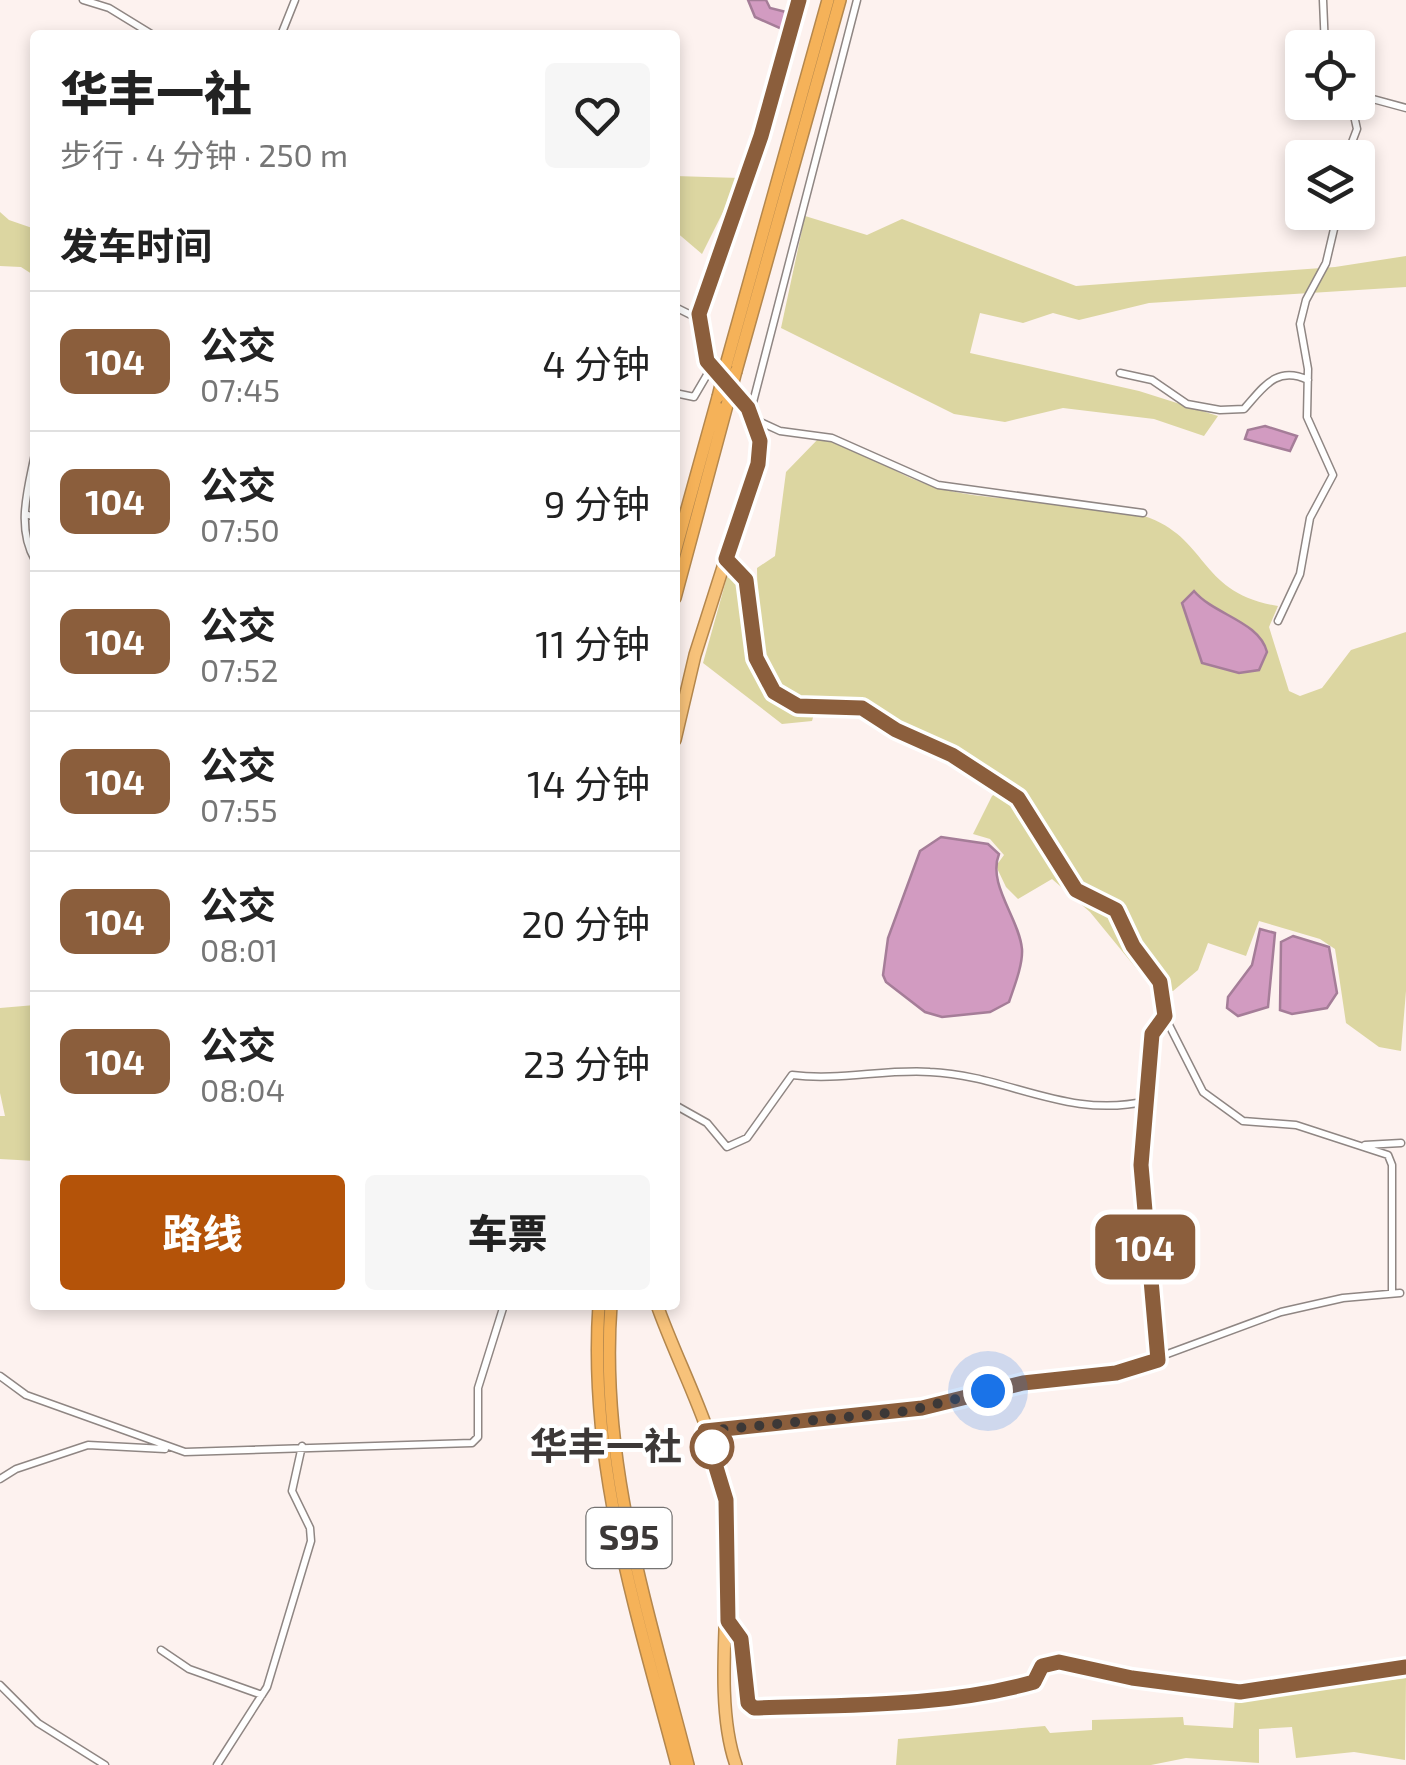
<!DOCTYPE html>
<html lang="zh">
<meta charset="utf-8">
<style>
body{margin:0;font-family:"Exo 2","Noto Sans SC",sans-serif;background:#f6f6f6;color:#222;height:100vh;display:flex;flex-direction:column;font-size:38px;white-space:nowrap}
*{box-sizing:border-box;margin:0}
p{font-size:32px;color:#767676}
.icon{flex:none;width:55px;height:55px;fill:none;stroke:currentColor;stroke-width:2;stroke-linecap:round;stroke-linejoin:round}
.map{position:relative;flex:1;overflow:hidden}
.details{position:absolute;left:30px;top:30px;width:650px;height:1280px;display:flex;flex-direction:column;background:#fff;border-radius:10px;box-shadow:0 5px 15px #0003}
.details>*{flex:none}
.badge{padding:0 20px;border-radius:15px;font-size:35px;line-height:65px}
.buttons{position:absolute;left:1285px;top:30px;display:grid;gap:20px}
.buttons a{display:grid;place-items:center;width:90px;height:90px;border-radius:10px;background:#fff;box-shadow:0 5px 15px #0003;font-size:50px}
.you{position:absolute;width:50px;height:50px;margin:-25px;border:8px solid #fff;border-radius:50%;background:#1a73e8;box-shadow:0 0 0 15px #1a73e833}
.map>.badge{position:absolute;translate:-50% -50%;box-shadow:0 0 0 5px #fff}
h2{padding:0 30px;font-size:38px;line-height:90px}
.round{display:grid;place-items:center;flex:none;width:105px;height:105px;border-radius:10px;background:#f6f6f6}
.summary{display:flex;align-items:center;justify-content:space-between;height:170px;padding:0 30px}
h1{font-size:48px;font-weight:800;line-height:75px}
.cta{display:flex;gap:20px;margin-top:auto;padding:20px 30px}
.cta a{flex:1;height:115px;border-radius:10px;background:#b45309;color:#fff;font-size:40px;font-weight:800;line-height:115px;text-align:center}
.cta a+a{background:#f6f6f6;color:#222}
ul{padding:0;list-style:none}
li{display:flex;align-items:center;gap:30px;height:140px;padding:0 30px;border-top:2px solid #e0e0e0}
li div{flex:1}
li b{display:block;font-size:38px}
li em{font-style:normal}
li .badge{min-width:110px;font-weight:700;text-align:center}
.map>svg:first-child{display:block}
.green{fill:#dcd6a1}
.water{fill:#d29bc1;stroke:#a57d98;stroke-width:2.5}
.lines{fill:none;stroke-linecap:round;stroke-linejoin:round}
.minor-casing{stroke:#8f8683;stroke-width:9}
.trunk-casing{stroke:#b4874d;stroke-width:14}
.motorway-casing{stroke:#b4874d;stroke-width:14}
.minor{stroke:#fff;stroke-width:6}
.trunk{stroke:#f7c27a;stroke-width:11}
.motorway{stroke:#f5b259;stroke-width:11}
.motorway-bridge-casing{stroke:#b4874d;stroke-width:14;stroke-linecap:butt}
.motorway-bridge{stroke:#f5b259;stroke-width:11}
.line-casing{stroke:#fff;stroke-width:22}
.line{stroke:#8b5e3c;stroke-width:15}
.walk{stroke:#3c3837;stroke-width:10;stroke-dasharray:0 18}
.stop-dot{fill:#fff;stroke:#8b5e3c;stroke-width:5}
.labels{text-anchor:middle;stroke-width:8;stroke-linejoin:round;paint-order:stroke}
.shield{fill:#fff;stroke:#767473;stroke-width:2.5}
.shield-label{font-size:35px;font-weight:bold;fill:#3c3837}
.stop-label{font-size:38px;font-weight:bold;fill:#3c3837;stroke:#fff;text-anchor:end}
</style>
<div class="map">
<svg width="1406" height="1765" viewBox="0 0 1406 1765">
<rect width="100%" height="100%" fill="#fdf2ef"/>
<path class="green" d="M675,176l65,2 -38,76 -27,-23z
M0,212l9,8 26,9v47l-14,-9 -21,-1z
M805,216l62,19 35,-16 174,67 259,-19 71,-11v31l-257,16 -70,17 -26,-7 -30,10 -43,-10 -10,40 169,38 79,25 -14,20 -50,-17 -91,-11 -58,14 -51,-8 -173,-86z
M820,437c40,10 73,37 112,49 68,21 144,8 212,30 66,22 53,77 134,90l-9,21 20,64 11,5 22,-8 29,-38 55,-18v359l-5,60 -22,-4 -33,-24 -11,-74 -15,-10 -61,-18 -13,35 -38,-13 -10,27 -25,21 -19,-1 -64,-78 -38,-33 -34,20 -12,-12 -10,-21 8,-11 -14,-16 -17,-5 19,-38 15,-11 -144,-83h-59l-17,-5 -16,-17 -13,-38 -1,-74 18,-12 11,-84z
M727,577l14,6 17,94 21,25 35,12 -2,7 -30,3 -79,-61z
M35,1005v156l-35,-2v-43h5l-5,-23v-85z
M1406,1678l-1,82 -51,-8 -58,6 -4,-31 -33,2v34l-73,-5 -35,7h-255l2,-26 147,-13 5,7 42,-3v-10l91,-3 1,8 49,3 2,-32z"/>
<path class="water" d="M748,0h18l4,8 16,4 -2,18 -29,-13z
M1265,426l32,10 -7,15 -45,-12 3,-9z
M1194,591c20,24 65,30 73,61l-8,18 -20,3 -37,-10 -20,-60z
M941,837l47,7 11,10c-12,30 20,64 23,95 1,16 -8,38 -13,53l-19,10 -48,5 -17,-5 -39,-30 -3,-7 5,-37 32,-87z
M1260,929l15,4 -7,74 -30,9 -11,-8 1,-11 24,-32z
M1293,936l36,11 8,46 -10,15 -35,6 -12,-4 1,-68z"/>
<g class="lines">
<defs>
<path id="minor" d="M83,0l26,8 44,27
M1323,0l2,48
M281,35l14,-35
M1358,95l48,13
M1346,158l11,-29 -6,-27
M675,307l24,12
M1120,373l32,7 35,24 33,6 24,-1c19,-21 32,-44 64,-29
M675,393l19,4 17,-29
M751,410l106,-410
M756,420l24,11 52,7 106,47 205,28
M35,454c-7,35 -19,73 0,106
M25,514l10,3
M727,560l19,21 10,77 23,39 19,10 64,1 34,22 56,25 66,43 58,91 33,15 14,18 10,24 27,36 6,37 37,73 40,29 53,4 92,30 4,10v128
M1278,621l22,-47 10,-56 23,-43 -26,-58 1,-48 -8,-45 6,-24 20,-37 12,-51
M675,1105l32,18 20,24 20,-9 45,-63c47,6 92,-6 138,-3 77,3 137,48 217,29
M1365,1145l36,-2
M1158,1360c-13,-50 -31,-317 7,-344
M0,1376l26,19 159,57 287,-9 6,-6v-49l26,-83
M707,1431l201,-20 115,-28 93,-10 165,-61 62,-14 57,-5
M0,1479l16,-10 72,-24 77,4
M728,1621l13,18 7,62 6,7 101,-3 167,-19 13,-4 8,-16 16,-4 73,16 109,14 165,-25
M161,1650l28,19 73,26
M0,1685l38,38 67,42
M217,1765l50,-78 44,-146 -1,-13 -18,-37 10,-45"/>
<path id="trunk" d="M675,740l20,-85 66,-207 -9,-35 -45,-52 -8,-47 62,-178 38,-136
M657,1305c23,65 62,132 69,202 8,78 -15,187 10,258"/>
<path id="motorway" d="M726,365l102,-365
M736,371l104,-371
M675,552l43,-155
M675,598l52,-193
M599,1305c-11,159 38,308 78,460
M611,1305c-12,159 38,308 77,460"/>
</defs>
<use href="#minor" class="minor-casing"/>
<use href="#trunk" class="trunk-casing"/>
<use href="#motorway" class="motorway-casing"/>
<use href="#minor" class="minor"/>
<use href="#trunk" class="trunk"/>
<use href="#motorway" class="motorway"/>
<defs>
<path id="motorway-bridge" d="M718,397l8,-32
M727,405l9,-34"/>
</defs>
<use href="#motorway-bridge" class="motorway-bridge-casing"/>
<use href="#motorway-bridge" class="motorway-bridge"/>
</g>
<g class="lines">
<defs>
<path id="line" d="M799,0l-38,136 -62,178 8,47 41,47 12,33 -2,23 -32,95 20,21 10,78 18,34 24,14 64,2 34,22 56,25 66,43 58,92 40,20 17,36 27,36 5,34 -13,18 -11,131 17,195 -42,13 -93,10 -101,25 -217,23 21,69 2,121 13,18 7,64 6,5c92,-3 191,-1 280,-26l8,-16 17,-4 73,16 108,14 166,-25"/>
</defs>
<use href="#line" class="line-casing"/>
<use href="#line" class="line"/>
<path class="walk" d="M712,1447l-7,-16 203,-20 80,-20"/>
</g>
<circle class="stop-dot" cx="712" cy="1447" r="20"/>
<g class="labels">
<rect class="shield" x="586.5" y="1508" width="85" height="60" rx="8"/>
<g class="shield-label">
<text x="629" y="1550">S95</text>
</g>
<g class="stop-label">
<text x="682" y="1460">华丰一社</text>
</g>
</g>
</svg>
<div class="buttons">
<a><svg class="icon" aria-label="locate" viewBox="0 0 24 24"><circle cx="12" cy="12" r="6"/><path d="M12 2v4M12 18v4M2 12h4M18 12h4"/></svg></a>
<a><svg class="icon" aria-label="layers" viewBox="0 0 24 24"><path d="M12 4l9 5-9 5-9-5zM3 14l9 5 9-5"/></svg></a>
</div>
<div class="you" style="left:988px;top:1391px"></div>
<b class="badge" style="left:1145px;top:1247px;background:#8b5e3c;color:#fff">104</b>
<section class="details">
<div class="summary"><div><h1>华丰一社</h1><p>步行 · 4 分钟 · 250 m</p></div><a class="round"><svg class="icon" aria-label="heart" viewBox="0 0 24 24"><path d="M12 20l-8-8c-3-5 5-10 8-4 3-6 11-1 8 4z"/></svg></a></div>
<h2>发车时间</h2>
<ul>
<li><span class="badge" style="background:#8b5e3c;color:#fff">104</span><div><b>公交</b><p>07:45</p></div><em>4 分钟</em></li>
<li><span class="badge" style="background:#8b5e3c;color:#fff">104</span><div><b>公交</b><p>07:50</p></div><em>9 分钟</em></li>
<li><span class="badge" style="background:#8b5e3c;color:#fff">104</span><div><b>公交</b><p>07:52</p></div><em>11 分钟</em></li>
<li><span class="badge" style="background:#8b5e3c;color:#fff">104</span><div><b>公交</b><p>07:55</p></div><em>14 分钟</em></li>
<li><span class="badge" style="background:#8b5e3c;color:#fff">104</span><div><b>公交</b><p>08:01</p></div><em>20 分钟</em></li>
<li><span class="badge" style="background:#8b5e3c;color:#fff">104</span><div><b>公交</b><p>08:04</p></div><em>23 分钟</em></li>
</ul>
<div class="cta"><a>路线</a><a>车票</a></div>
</section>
</div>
